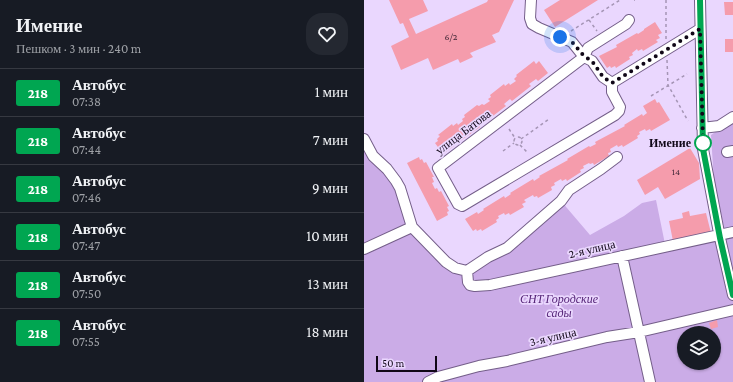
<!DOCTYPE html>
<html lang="ru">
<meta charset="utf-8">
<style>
body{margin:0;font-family:"Crimson Pro",serif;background:#242831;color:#f1f3f6;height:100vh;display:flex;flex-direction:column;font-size:15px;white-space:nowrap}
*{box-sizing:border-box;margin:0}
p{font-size:13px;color:#9ea1a6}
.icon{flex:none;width:22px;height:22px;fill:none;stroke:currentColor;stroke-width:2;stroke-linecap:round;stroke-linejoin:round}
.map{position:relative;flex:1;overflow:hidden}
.panel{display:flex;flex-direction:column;background:#171b24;width:364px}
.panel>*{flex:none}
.badge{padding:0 8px;border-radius:3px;font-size:14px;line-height:26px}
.controls{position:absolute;left:313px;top:326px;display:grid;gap:8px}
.controls a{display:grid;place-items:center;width:44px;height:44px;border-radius:50%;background:#171b24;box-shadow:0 1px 3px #0004;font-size:20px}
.scale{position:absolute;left:12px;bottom:10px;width:61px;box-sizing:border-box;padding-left:4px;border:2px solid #100717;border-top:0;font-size:11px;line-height:14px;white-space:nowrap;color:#100717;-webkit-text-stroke:3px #ead7fe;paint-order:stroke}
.you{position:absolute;width:20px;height:20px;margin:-10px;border:3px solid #fff;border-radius:50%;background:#1a73e8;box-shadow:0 0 0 6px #1a73e833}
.map>.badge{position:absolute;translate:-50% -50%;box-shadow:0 0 0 2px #fff}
.round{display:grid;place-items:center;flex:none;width:42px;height:42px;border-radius:16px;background:#242831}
.overview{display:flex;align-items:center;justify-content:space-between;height:68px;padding:0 16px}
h1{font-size:19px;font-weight:700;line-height:30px}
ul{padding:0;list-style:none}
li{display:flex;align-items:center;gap:12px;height:48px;padding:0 16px;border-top:1px solid #363941}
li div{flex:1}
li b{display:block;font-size:15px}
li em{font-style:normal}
li .badge{min-width:44px;font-weight:700;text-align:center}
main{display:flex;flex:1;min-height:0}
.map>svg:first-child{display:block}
.green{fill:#cbace7;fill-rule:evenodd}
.building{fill:#f59cac}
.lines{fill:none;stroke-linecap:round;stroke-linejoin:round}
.minor-casing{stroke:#745e89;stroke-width:12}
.path{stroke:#a595b5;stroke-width:1.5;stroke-dasharray:3 3;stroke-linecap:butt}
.minor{stroke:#fff;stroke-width:10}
.line-casing{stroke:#fff;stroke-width:9}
.line{stroke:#00a651;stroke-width:6}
.walk{stroke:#100717;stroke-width:4;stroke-dasharray:0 7.2}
.stop-dot{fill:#fff;stroke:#00a651;stroke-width:2}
.labels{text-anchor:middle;stroke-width:3.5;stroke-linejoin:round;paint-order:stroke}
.number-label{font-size:10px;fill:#492c3c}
.street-label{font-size:12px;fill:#100717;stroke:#ead7fe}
.stop-label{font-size:12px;font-weight:bold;fill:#100717;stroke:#ead7fe;text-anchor:end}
.park-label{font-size:12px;font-style:italic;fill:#552477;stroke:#ead7fe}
</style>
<main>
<section class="panel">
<div class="overview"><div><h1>Имение</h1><p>Пешком · 3 мин · 240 m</p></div><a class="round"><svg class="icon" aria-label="heart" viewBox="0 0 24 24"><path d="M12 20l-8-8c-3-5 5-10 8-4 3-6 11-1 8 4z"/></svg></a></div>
<ul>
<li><span class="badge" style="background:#00a651;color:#fff">218</span><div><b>Автобус</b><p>07:38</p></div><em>1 мин</em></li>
<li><span class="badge" style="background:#00a651;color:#fff">218</span><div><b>Автобус</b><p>07:44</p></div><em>7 мин</em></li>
<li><span class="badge" style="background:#00a651;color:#fff">218</span><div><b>Автобус</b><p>07:46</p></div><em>9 мин</em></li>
<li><span class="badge" style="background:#00a651;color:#fff">218</span><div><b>Автобус</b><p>07:47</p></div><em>10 мин</em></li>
<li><span class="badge" style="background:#00a651;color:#fff">218</span><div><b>Автобус</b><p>07:50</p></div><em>13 мин</em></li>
<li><span class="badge" style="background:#00a651;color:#fff">218</span><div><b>Автобус</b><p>07:55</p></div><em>18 мин</em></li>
</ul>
</section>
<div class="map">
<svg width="369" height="382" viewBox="0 0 369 382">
<rect width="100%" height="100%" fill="#ead7fe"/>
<path class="green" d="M369,120v262h-369v-243l23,30 24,55 51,46 26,-13 73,-56 29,34 34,-19 18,-13 14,-3 9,44 60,-12 -11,-50 -3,-47zM320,333h30v30h-30z"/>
<path class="building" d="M25,0h34l5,11 -19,8 7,15 71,-32 1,-2h26l-15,32 -7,3 4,7 -26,11 3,4 -13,6 -2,-4 -25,11 -5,-12 -27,12 -10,-24 18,-9 -6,-14 -3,1z
M196,0h38l-43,27 -11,-17z
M360,2h9v13h-8z
M291,22l7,11 -4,2 2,3 -4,2 2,2 -15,9 -1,-2 -4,2 -1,-2 -5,4 1,2 -4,2 1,2 -14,9 -1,-2 -4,2 -1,-2 -3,2 -8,-12 18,-9 -1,-2 21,-12 1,1 6,-4v-1z
M361,39h8v13h-8z
M170,61l2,3 3,-3 9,12 -10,8 -2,-2 -7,5 2,2 -19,15 -2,-2 -6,5 2,2 -21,16 -1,-1 -6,4 2,2 -21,15 -1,-2 -5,4 1,2 -11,8 -8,-11 3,-2 -1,-2 3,-3 -2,-1 14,-11 1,2 4,-3 1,2 5,-4 -1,-2 3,-2 -1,-2 13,-10 2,1 3,-2 2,1 6,-4 -2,-2 3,-2 -1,-2 14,-11 1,2 4,-3 1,2 6,-4 -2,-2 3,-3 -1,-1z
M291,99l2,4 2,-1 11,18 -19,11 -1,-2 -4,2 -1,-2 -6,3 1,2 -3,2 1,2 -15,9 -1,-2 -4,2 -1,-2 -7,4 1,3 -3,1 1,3 -15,9 -1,-2 -3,1 -1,-1 -6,3 1,2 -4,2 1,2 -14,9 -1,-2 -4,2 -1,-2 -7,4 1,2 -4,2 1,3 -14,8 -1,-2 -3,1 -1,-2 -9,5 2,2 -4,2 2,3 -14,8 -1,-2 -4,2 -1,-2 -6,3 1,2 -3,2 1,2 -15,9 -1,-2 -4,2 -1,-2 -3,2 -8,-12 12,-7 1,2 6,-4 -1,-1 21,-13 1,2 6,-4 -1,-1 23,-14 1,2 6,-4 -1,-1 29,-16 -1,-1 22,-13 1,1 6,-3 -1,-2 30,-16 -1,-1 18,-11 1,2 4,-3 -4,-7z
M326,148l9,15 1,16 -35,20 -7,-12 -13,8 -8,-15z
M55,157l1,3 2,-1 2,4 2,-1 8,15h-2l2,5 -2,1 3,6 2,-1 2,4 2,-1 8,15 -2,1 2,4 -2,1 1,3 -11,6 -30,-58z
M325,211l1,5 16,-3 5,20 -38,8 -4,-20 14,-3 -1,-5z
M353,320l1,7 -7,2 -2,-6z"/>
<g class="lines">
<defs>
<path id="minor" d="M167,0l-1,18 2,6 7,4 33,14 12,15 8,4 11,16 9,6 88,-54
M336,0l3,149 17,89 13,57
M220,57l-146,111 20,36 4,2 153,-91 4,-4 1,-4 -8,-15v-9
M220,57l4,-9 38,-24 3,-4
M338,128l17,-2 14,-9
M0,139l9,17 14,13 9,12 4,7 12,39 34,35 9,6 12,3 21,-14 19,-9 54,-47 8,-11 32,-21 16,-12
M363,152l6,-1
M0,249l48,-22
M258,256l28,126
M103,271l1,11 2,3 5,1 15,-1 243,-53
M64,382l10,-5 41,-11 28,-5 100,-24 32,-5 94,-22"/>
</defs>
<use href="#minor" class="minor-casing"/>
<path class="path" d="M270,0h1
M302,0v40
M225,20l8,11
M207,31l49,-31
M303,60l1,25 20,36
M287,96l36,-22
M145,129l6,9
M150 141a4 4 0 1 1 8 0a4 4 0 1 1-8 0Z
M157,139l28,-20
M156,145l7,7
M139,151l11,-8"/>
<use href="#minor" class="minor"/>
</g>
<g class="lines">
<defs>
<path id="line" d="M336,0l3,149 17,89 13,57"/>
</defs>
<use href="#line" class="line-casing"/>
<use href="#line" class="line"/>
<path class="walk" d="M196,37l12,5 12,14 8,5 11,16 9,6 88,-54 3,114"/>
</g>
<circle class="stop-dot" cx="339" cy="143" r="8"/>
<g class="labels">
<g class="number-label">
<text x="87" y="40">6/2</text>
<text x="312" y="175">14</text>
</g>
<g class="street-label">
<text transform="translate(99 132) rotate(-37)" y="4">улица Батова</text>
<text transform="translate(228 249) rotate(-13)" y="4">2-я улица</text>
<text transform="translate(189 337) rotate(-13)" y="4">3-я улица</text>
</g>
<g class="stop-label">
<text x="327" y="147">Имение</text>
</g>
<g class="park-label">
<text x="195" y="303">СНТ Городские<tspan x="195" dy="14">сады</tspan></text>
</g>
</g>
</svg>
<div class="controls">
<a><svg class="icon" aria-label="layers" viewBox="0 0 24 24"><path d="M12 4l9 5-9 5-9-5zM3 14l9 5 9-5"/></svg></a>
</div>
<div class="scale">50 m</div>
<div class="you" style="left:196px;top:37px"></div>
</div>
</main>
